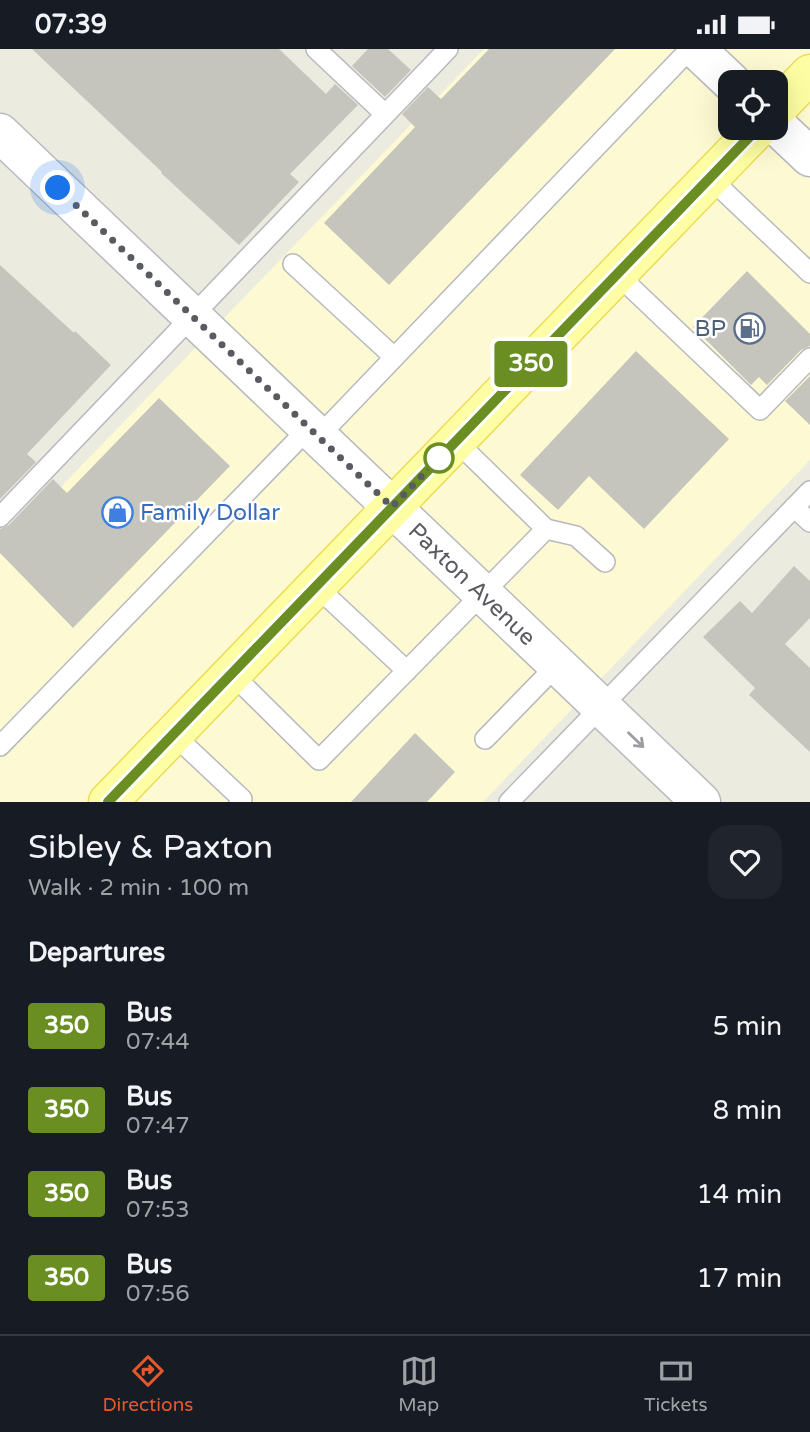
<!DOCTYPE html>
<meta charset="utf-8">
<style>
body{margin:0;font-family:"Varela Round",sans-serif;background:#20242c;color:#f1f3f6;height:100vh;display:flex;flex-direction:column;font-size:26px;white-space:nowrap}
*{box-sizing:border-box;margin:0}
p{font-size:23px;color:#9ea1a6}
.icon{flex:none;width:38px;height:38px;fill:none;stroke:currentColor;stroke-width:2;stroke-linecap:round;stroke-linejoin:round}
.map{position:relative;height:753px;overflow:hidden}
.side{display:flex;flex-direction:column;background:#171b24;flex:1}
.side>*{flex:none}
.badge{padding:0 14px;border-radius:5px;font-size:24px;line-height:46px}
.fabs{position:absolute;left:718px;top:21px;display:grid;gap:14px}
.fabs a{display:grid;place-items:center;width:70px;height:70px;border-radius:14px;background:#171b24;box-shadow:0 7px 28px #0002;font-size:35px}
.you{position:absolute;width:35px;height:35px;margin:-18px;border:5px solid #fff;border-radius:50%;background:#1a73e8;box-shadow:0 0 0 10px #1a73e833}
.map>.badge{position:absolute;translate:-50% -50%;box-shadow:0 0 0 4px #fff}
h2{padding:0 28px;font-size:26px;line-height:63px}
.round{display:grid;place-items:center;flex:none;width:74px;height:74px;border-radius:21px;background:#20242c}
.headline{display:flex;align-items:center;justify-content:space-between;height:119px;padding:0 28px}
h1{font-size:33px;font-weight:600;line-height:52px}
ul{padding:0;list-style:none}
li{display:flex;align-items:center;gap:21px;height:84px;padding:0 28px}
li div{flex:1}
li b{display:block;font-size:26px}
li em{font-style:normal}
li .badge{min-width:77px;font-weight:700;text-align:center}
.status{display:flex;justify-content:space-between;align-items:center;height:49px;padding:0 35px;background:#171b24;direction:ltr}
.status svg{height:19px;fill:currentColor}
.tabs{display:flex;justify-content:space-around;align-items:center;height:98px;border-top:2px solid #363941;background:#171b24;font-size:19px;color:#9ea1a6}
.tabs a{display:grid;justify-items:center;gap:4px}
.tabs .active{color:#e5582c}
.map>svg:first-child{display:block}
.commercial{fill:#fdfad3;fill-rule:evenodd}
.building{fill:#c6c5bd}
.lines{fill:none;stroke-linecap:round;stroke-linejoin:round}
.lane-casing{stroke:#b8b9bf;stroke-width:22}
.street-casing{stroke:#b8b9bf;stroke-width:41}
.primary-casing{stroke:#eedc56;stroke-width:41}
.lane{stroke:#fff;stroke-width:19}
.street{stroke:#fff;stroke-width:38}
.primary{stroke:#fdfda3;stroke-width:38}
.oneway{stroke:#9b9da0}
.line-casing{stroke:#fff;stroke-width:16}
.line{stroke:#6b8e23;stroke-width:10}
.walk{stroke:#595b61;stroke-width:7;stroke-dasharray:0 12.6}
.stop-dot{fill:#fff;stroke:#6b8e23;stroke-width:3.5}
.labels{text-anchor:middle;stroke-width:5;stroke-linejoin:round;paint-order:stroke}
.service-label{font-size:23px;fill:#4e5e75;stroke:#fff;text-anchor:end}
.shop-label{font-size:23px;fill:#366cbe;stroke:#fff;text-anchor:start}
.street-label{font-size:23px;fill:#595b61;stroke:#fff}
</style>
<div class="status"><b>07:39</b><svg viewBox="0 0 49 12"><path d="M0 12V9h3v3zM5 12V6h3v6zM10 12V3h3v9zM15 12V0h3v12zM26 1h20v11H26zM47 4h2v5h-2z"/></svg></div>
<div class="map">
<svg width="810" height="753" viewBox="0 0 810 753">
<rect width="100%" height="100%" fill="#ecebe0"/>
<path class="commercial" d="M484,0h326v411l-327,342h-483v-252zM730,33h45v46h-45z"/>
<path class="building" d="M32,0h247l47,45 9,-10 23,21 -68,69 9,8 -60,63 -78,-72 1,-1z
M368,0h20l23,21 -26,27 -33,-31z
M489,0h126l-226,236 -65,-62 91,-96 -13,-13 26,-27 13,12z
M0,216l74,68 1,-2 36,34 -84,89 9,8 -36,37z
M747,222l63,63v12l-9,4 -34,35 -8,-8 -8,8 -58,-58z
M636,302l93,88 -85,90 -55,-53 -31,34 -38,-35z
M810,327v49l-25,-24z
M159,349l71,68 -157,162 -73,-75v-24l9,-4 44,-46 14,14z
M794,517l16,15v37l-25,26 25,24v84l-61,-57 6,-7 -52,-51 37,-36 12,12z
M415,684l40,39 -28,30h-76z"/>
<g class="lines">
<defs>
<path id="lane" d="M316,0l69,65
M710,129l100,95
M293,215l101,93
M617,225l143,136 50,-52
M318,388l372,-388
M794,458l16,15
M0,468l448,-468
M546,480l30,7 29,26
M316,537l91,85
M231,624l88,87 227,-231 -90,-88
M173,685l69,65 -3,3
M485,690l72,-74
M0,697l309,-318
M509,753l301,-311"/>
<g id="street">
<path d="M696,0l35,33"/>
<path d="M775,75l35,33"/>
<path id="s1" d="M0,84l701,669"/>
</g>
<path id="primary" d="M775,61l35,-36
M108,753l650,-674"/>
</defs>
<use href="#lane" class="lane-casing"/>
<use href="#street" class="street-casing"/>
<use href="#primary" class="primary-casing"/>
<use href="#lane" class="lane"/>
<use href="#street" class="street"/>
<use href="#primary" class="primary"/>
</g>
<defs><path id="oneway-shaft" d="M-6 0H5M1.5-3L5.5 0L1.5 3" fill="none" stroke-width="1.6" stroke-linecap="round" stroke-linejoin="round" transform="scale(1.75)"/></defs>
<use class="oneway" href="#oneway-shaft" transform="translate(636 691) rotate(44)"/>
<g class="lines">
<defs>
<path id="line" d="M108,753l650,-674"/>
</defs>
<use href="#line" class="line-casing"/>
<use href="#line" class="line"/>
<path class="walk" d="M58,139l334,319 47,-49"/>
</g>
<defs>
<symbol id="fuel-ring" viewBox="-11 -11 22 22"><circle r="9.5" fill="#fff" stroke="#5c6f8a" stroke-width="1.5"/><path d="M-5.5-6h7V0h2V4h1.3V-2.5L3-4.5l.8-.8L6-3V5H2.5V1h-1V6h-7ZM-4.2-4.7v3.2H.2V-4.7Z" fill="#5c6f8a"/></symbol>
<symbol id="shop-ring" viewBox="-11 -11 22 22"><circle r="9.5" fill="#fff" stroke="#3f7fe0" stroke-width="1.5"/><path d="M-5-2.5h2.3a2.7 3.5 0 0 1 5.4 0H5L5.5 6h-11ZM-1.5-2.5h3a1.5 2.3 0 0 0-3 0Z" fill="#3f7fe0"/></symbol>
</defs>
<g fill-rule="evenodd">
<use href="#fuel-ring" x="732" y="262" width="35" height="35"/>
<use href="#shop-ring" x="100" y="446" width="35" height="35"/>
</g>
<circle class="stop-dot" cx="439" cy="409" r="14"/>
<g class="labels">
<g class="service-label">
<text x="726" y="287">BP</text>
</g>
<g class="shop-label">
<text x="140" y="471">Family Dollar</text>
</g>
<g class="street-label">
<text dy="8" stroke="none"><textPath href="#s1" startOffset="653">Paxton Avenue</textPath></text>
</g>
</g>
</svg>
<div class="fabs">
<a><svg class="icon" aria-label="locate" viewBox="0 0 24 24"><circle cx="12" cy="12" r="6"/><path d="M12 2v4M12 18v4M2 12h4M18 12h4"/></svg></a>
</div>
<div class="you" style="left:58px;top:139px"></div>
<b class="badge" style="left:531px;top:315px;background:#6b8e23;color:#fff">350</b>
</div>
<section class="side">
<div class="headline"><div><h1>Sibley &amp; Paxton</h1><p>Walk · 2 min · 100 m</p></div><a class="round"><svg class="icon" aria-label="heart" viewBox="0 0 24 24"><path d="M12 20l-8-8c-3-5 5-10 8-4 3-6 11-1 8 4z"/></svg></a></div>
<h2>Departures</h2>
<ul>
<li><span class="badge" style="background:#6b8e23;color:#fff">350</span><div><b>Bus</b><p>07:44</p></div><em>5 min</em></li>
<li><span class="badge" style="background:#6b8e23;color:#fff">350</span><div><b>Bus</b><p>07:47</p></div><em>8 min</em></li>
<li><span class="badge" style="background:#6b8e23;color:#fff">350</span><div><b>Bus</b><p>07:53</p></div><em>14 min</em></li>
<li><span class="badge" style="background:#6b8e23;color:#fff">350</span><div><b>Bus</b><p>07:56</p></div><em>17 min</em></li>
</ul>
</section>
<nav class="tabs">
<a class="active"><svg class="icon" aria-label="directions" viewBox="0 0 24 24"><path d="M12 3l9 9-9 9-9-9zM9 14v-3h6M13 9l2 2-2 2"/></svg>Directions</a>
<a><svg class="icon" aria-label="map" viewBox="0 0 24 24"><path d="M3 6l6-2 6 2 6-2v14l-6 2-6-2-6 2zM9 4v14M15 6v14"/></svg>Map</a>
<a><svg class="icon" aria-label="tickets" viewBox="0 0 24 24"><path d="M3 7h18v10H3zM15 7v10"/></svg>Tickets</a>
</nav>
